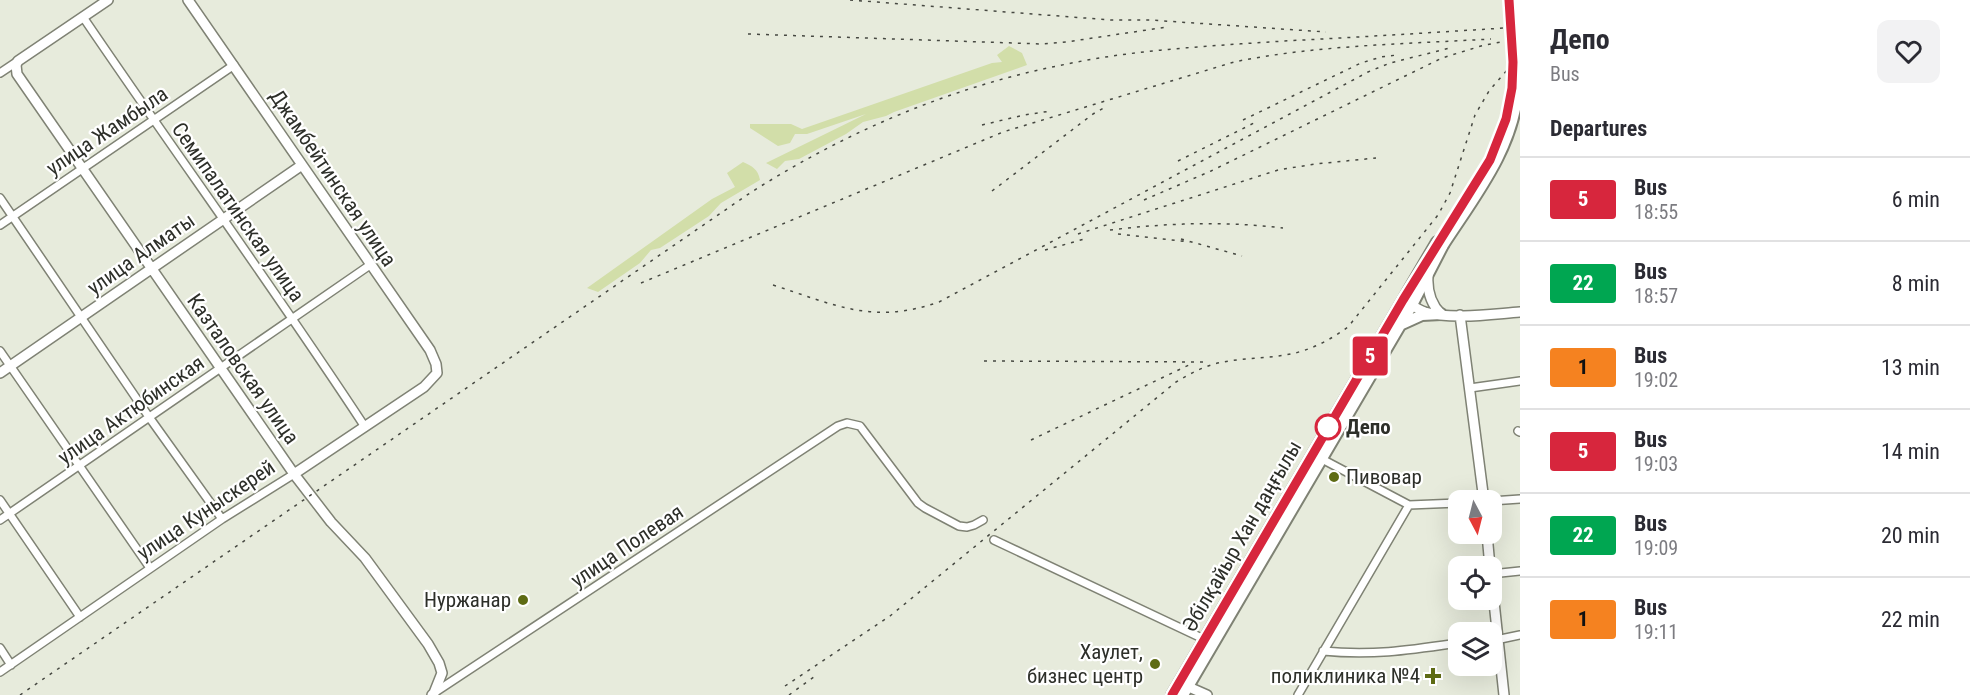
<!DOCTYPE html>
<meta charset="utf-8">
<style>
body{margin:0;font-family:"Roboto Condensed",sans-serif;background:#f2f2f3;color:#2b2b33;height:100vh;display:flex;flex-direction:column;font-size:22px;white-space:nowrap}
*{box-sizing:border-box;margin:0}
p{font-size:20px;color:#7c7c81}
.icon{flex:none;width:33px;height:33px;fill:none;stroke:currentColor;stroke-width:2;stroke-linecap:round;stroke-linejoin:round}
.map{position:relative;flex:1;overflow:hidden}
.details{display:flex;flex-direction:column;background:#fff;width:450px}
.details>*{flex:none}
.badge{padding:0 12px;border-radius:4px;font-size:21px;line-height:39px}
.needle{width:39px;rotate:173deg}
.buttons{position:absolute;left:1448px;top:490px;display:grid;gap:12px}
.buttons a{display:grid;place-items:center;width:54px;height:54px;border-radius:12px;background:#fff;box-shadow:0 6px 24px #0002;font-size:30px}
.map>.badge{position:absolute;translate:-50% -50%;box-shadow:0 0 0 3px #fff}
h2{padding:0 30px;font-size:22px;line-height:54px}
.round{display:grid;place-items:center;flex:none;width:63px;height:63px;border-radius:12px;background:#f2f2f3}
.summary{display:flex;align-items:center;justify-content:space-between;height:102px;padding:0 30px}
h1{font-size:28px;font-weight:700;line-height:45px}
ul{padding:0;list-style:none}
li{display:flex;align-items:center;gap:18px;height:84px;padding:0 30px;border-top:2px solid #e1e1e2}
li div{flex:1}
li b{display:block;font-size:22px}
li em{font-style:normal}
li .badge{min-width:66px;font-weight:700;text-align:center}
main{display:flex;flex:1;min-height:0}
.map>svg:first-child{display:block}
.green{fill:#d2dea9}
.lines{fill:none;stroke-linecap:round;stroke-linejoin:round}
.street-casing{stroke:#7f8274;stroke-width:10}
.secondary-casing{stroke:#7f8274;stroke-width:12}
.primary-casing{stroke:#7f8274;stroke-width:14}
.street{stroke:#fff;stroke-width:7}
.secondary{stroke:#fff;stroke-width:9}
.primary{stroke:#fff;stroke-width:10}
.rail{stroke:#464841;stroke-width:1.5;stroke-dasharray:3 6;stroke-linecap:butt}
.primary-bridge-casing{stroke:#7f8274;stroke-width:14;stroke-linecap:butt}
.primary-bridge{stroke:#fff;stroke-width:10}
.line-casing{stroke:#fff;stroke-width:14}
.line{stroke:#d7263d;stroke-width:9}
.stop-dot{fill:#fff;stroke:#d7263d;stroke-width:3}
.poi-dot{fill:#5e6b14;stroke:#fff;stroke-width:2}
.labels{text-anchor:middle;stroke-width:4.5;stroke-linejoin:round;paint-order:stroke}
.street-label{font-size:21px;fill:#2d2f29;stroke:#fff}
.stop-label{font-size:21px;font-weight:bold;fill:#2d2f29;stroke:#fff;text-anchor:start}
.poi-label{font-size:21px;fill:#2d2f29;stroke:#fff;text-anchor:end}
</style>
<main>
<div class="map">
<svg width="1520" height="695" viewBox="0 0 1520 695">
<rect width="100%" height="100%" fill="#e7ebdc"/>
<path class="green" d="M1009,46l13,7 5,12 -133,47 -8,4 -23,6 -17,12 -47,25 -14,2 -8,8 -11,-6 100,-49 -59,20h-12l-5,9 -12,3 -28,-18v-4h41l11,5 190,-66 10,-1 -5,-7z
M743,162c9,4 15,7 17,18l-39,23 -12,13 -49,32 -9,2 -11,13 -42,29 -11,-4 125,-89 23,-12 -8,-14z"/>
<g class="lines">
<defs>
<path id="street" d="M83,17c93,137 191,271 282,410
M0,73l18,-12
M0,198l149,219 73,102
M0,225l234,-160
M0,351l150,217
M1470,388l50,-7
M1518,431l2,1
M1320,458l89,47 49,-2
M0,500l80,117
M1491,501l29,-2
M0,520l370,-255
M994,540l214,101
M1491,574l29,-3
M1491,641l29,-6
M0,648l11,17
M1323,651c49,5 87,-1 135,-8
M0,672l222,-153 72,-45
M434,693l404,-267 9,-3 13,3 58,77 7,5 34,18 8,1 7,-2 9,-5
M1298,695l111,-190"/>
<path id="secondary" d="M108,0l-90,61 -2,4 1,9 277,400 37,48 34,36 63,86 11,19 3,10 -8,20 -2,2
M188,0l242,350 6,14 1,9 -13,14 -130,87
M1428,276c-1,15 2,27 13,38
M1408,303c5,3 11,7 17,9 27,8 67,2 95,0
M1460,315l24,186
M0,373l302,-208
M1487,534l3,33
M1491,574l13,121
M1182,684l25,11"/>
<path id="primary" d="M1400,325l22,-10 19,-1
M1172,695l265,-453
M1183,695l229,-390 31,-60"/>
</defs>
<use href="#street" class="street-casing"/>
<use href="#secondary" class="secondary-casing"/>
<use href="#primary" class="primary-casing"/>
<use href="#street" class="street"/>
<use href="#secondary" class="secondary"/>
<use href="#primary" class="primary"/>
<path class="rail" d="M850,0l261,20h39l176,12
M748,34l294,10 24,-2 101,-15
M1243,120l118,-57 20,-6 16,-2
M982,125l42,-10 27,-4
M1178,161l78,-39
M992,191l101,-77 14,-8
M1144,200l67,-29 231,-113 39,-12 39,-8
M1110,230c58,-7 114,-9 173,-2
M1078,234l200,-64 37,-6 61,-6
M1118,234l72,8
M1181,239l61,17
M1045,250l43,-12
M641,283l362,-151 231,-70c82,-17 173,-18 257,-23
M773,285c62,20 100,40 166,17l429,-230 22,-9 60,-15
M984,361l225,1
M1031,440l158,-75
M785,686l105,-70 286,-234c15,-9 30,-17 47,-20 26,-5 54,-3 79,-11 17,-5 32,-14 46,-24l90,-112 12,-22 25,-78 14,-24 19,-22 12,-9
M20,695l730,-502c97,-62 203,-107 317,-129 72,-15 145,-18 217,-23 79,-4 157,-9 236,-14
M789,695l29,-21"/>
<defs>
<path id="primary-bridge" d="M1443,245c31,-48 71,-97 75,-157 2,-29 -1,-59 -3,-88"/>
</defs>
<use href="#primary-bridge" class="primary-bridge-casing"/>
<use href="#primary-bridge" class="primary-bridge"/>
</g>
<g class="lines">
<defs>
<path id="line" d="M1172,695l231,-395 87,-140 16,-41 6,-31 1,-26 -4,-62"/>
</defs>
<use href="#line" class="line-casing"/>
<use href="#line" class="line"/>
</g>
<circle class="stop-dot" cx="1328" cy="427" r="12"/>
<g class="poi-dot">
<circle cx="1334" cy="477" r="6"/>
<circle cx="523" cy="600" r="6"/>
<circle cx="1155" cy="664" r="6"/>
<path d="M1430 667h6v6h6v6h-6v6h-6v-6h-6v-6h6z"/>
</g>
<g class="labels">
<g class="street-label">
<text transform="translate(107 131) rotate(-34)" y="7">улица Жамбыла</text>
<text transform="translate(333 178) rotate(56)" y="7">Джамбейтинская улица</text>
<text transform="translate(238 212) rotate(55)" y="7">Семипалатинская улица</text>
<text transform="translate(141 254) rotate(-35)" y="7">улица Алматы</text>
<text transform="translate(243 369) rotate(55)" y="7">Казталовская улица</text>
<text transform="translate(131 410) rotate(-35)" y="7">улица Актюбинская</text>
<text transform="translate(206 510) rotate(-34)" y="7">улица Куныскерей</text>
<text transform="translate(1242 536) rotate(-60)" y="7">Әбілқайыр Хан даңғылы</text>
<text transform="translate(627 546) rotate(-34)" y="7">улица Полевая</text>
</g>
<g class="stop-label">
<text x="1346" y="434">Депо</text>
</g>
<g class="poi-label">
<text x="1346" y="484" text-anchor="start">Пивовар</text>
<text x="511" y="607">Нуржанар</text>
<text x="1143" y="659">Хаулет,<tspan x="1143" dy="24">бизнес центр</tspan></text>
<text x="1420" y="683">поликлиника №4</text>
</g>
</g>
</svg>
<div class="buttons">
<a><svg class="needle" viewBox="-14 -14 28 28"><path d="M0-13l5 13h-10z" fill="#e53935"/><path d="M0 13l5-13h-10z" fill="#7c7c81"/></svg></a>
<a><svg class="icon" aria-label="locate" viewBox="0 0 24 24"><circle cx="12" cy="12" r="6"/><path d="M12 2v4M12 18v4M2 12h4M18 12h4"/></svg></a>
<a><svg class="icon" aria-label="layers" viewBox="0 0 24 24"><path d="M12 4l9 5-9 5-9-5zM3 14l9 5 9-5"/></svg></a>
</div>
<b class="badge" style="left:1370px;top:356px;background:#d7263d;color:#fff">5</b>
</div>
<section class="details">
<div class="summary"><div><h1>Депо</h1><p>Bus</p></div><a class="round"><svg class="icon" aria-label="heart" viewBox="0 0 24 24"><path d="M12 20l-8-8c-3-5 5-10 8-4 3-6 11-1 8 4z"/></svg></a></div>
<h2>Departures</h2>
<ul>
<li><span class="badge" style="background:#d7263d;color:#fff">5</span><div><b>Bus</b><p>18:55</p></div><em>6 min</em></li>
<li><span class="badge" style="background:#00a651;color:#fff">22</span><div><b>Bus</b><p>18:57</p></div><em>8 min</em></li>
<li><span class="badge" style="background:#f58220;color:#111">1</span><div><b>Bus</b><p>19:02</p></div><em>13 min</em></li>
<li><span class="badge" style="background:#d7263d;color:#fff">5</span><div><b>Bus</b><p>19:03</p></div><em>14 min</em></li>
<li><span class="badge" style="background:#00a651;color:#fff">22</span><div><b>Bus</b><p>19:09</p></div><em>20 min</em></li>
<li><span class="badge" style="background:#f58220;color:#111">1</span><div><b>Bus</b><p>19:11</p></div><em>22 min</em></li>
</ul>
</section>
</main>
